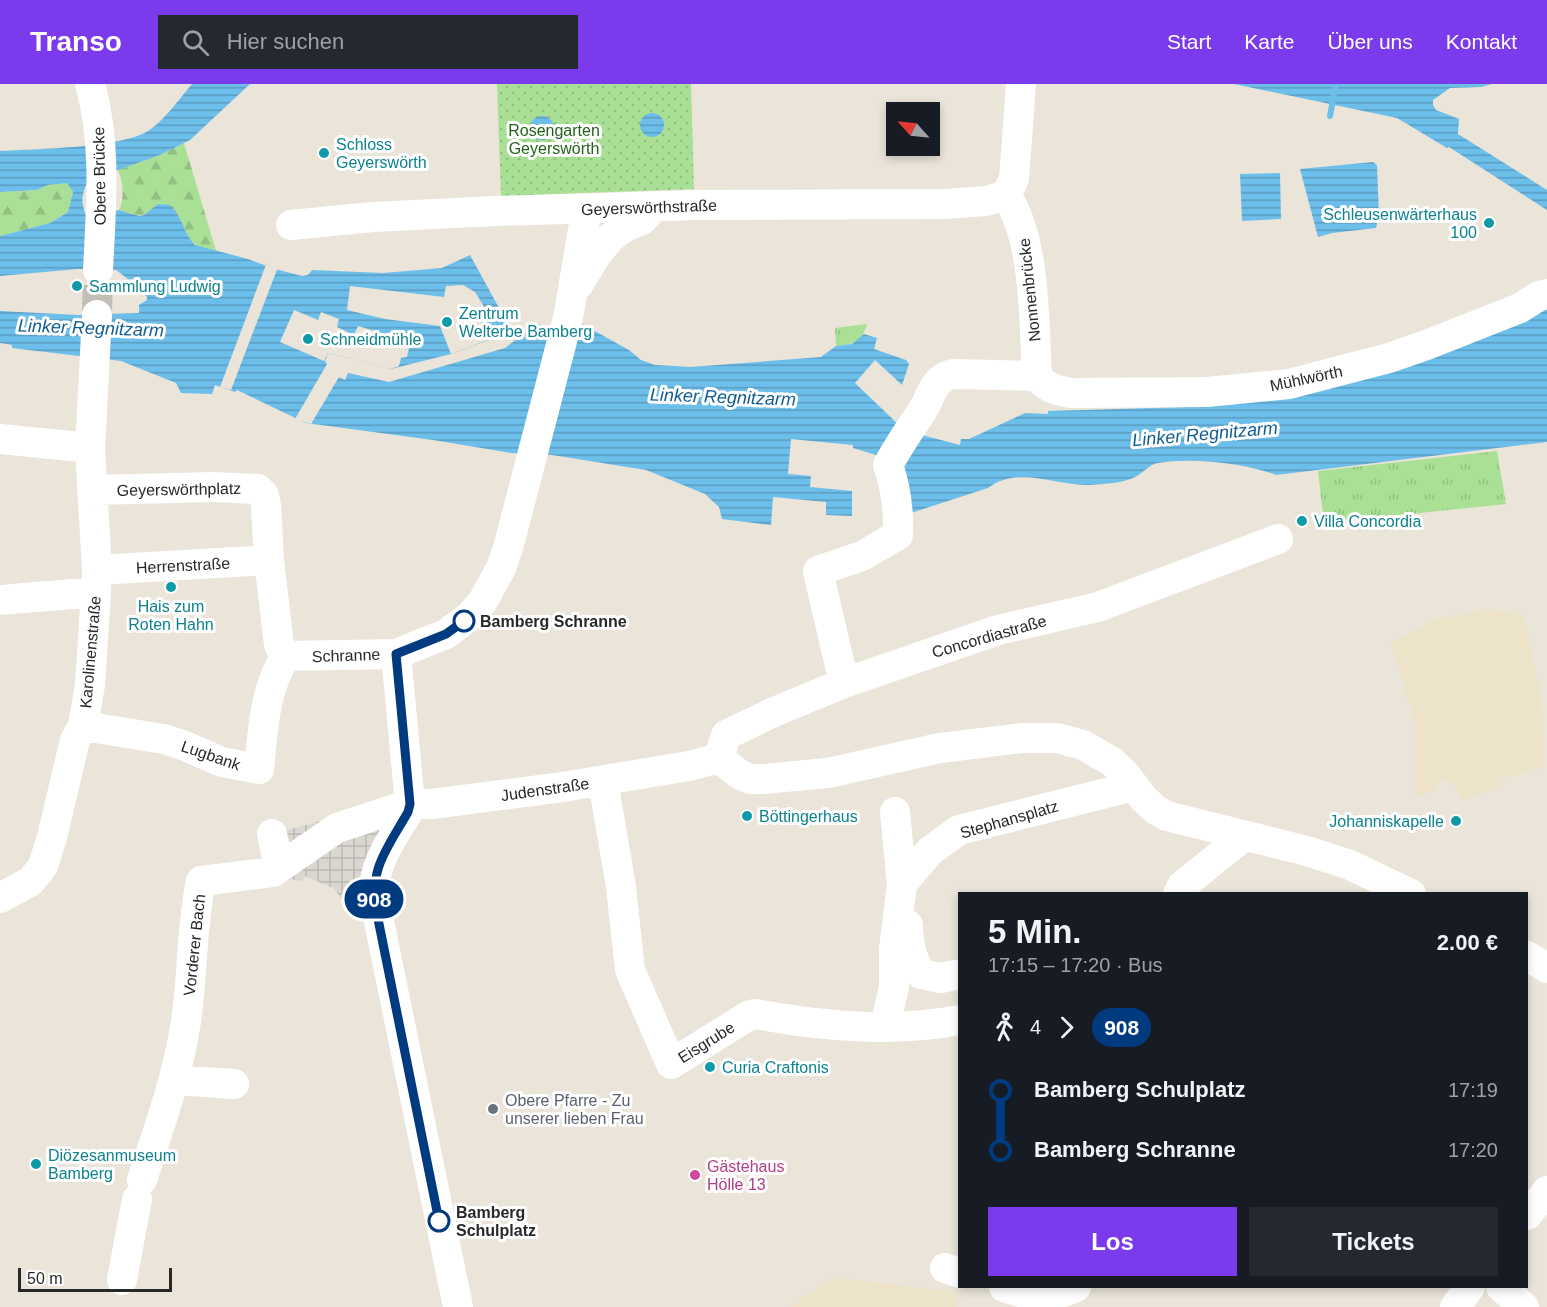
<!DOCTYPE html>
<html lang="de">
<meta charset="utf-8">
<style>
body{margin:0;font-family:Arial,sans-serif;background:#242831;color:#f1f3f6;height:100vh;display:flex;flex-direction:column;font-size:22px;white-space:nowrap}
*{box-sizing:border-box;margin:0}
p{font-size:20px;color:#9ea1a6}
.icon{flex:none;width:33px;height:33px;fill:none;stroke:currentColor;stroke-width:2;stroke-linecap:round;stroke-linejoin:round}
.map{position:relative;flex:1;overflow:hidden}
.panel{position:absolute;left:958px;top:808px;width:570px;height:396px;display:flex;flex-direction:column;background:#171b24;border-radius:0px;box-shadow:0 3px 9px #0003}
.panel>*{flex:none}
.badge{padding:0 12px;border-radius:20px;font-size:21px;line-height:39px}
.needle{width:39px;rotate:297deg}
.tools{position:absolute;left:886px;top:18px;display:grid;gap:12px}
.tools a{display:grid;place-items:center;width:54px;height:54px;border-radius:0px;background:#171b24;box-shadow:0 3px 9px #0003;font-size:30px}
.scale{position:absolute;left:18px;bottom:15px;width:154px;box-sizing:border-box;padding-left:6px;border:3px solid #282828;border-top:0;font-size:16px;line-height:21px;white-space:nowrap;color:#282828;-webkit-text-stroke:4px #fff;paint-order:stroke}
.map>.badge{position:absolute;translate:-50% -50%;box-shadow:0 0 0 3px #fff}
.legs{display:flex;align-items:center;gap:9px;height:66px;padding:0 30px;font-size:20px}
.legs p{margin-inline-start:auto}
.summary{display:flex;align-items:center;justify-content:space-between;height:102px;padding:0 30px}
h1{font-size:33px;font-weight:600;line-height:45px}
.action{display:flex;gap:12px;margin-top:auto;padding:12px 30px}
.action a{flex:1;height:69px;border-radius:0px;background:#7c3aed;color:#fff;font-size:24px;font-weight:600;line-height:69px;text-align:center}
.action a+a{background:#242831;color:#f1f3f6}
ul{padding:0 30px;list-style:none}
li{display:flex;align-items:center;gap:21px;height:60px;font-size:22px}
li i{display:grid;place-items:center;width:9px;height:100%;margin:0 8px;background:currentColor}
li i::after{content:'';width:15px;height:15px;margin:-8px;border:4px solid;border-radius:50%;background:#171b24}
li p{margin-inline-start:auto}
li:first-child i{background:linear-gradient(#0000 50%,currentColor 0)}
li:last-child i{background:linear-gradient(currentColor 50%,#0000 0)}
header{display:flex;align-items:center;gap:36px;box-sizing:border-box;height:84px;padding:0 30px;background:#7c3aed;color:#fff}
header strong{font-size:28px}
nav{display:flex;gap:33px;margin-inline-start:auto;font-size:21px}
.search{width:420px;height:54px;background:#242831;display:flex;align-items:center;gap:15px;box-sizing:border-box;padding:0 21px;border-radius:0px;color:#9ea1a6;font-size:22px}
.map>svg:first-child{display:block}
.education{fill:#ece3c9}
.grass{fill:url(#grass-tufts)}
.forest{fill:url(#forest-firs)}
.park{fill:url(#park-dots)}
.plaza{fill:url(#plaza-grid)}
.water{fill:url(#water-rules);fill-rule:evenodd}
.pier{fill:#eae4d9}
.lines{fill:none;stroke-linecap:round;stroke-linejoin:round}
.stream{stroke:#6dbfeb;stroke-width:6}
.minor-tunnel{stroke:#c3beb6;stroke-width:30;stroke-dasharray:30 15;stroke-linecap:butt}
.minor{stroke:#fff;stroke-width:30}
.line-1-casing{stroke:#fff;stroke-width:14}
.line-1{stroke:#003b80;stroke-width:9}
.culture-dot{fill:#0f9aa8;stroke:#fff;stroke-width:2}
.stop-1-dot{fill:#fff;stroke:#003b80;stroke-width:3}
.worship-dot{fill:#6b7280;stroke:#fff;stroke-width:2}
.hotel-dot{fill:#d1479c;stroke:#fff;stroke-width:2}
.labels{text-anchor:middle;stroke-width:6;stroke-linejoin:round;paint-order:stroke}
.park-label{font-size:16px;fill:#24621b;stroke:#fff}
.culture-label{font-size:16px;fill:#0d838f;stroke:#fff;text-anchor:start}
.street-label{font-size:16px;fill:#282828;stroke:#fff}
.stop-label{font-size:16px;font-weight:bold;fill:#282828;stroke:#fff;text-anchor:start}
.worship-label{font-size:16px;fill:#5b616d;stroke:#fff;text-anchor:start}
.hotel-label{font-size:16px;fill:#b23c85;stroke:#fff;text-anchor:start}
.water-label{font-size:18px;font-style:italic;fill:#105c93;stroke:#fff}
</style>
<header>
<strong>Transo</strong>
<div class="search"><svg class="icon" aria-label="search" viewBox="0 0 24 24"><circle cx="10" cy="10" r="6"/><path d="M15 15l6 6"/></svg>Hier suchen</div>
<nav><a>Start</a><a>Karte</a><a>Über uns</a><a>Kontakt</a></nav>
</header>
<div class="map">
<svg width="1547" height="1223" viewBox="0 0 1547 1223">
<defs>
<pattern id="grass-tufts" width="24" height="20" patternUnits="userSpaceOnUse" patternTransform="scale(1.5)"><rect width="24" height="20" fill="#aae096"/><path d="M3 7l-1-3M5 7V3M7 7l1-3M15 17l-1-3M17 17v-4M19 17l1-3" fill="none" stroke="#92c081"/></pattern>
<pattern id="forest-firs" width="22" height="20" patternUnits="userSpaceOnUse" patternTransform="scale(1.5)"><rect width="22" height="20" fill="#aae096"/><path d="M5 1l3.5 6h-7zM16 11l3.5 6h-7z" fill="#92c081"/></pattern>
<pattern id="park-dots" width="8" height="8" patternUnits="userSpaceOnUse" patternTransform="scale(1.5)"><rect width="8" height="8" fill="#aae096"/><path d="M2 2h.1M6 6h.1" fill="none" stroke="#92c081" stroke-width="1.8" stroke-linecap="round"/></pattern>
<pattern id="plaza-grid" width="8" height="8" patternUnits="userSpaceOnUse" patternTransform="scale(1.5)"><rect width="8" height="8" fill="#dad7d0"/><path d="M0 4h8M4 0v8" fill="none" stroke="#bbb9b3"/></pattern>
<pattern id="water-rules" width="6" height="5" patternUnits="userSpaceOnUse" patternTransform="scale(1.5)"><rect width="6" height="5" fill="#6dbfeb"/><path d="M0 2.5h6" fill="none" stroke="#5a9bbe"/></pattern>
</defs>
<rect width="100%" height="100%" fill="#eae4d9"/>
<path class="education" d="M1484,525l39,6 18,80 3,71 -45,14 2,7 -39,13 -6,-15 -10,-6 -9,4 -4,8 -17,6 -1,-76 -24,-78 43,-23z
M834,1194l122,14 -1,15h-165z"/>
<path class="grass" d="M867,240c-6,19 -12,20 -31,22l-1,-18z
M1497,367l9,53 -182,19 -6,-52z"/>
<path class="forest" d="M184,59l32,108 -15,-3 -10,-7 -17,-32 -16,-5 -10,9 -9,3 -20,-6c6,-10 4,-29 -1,-40l42,-15z
M67,99l6,9 -5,20 -18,11 -50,13v-44l37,-2 11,-5z"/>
<path class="park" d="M497,0h194l3,105 -193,7z"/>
<path class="plaza" d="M399,713l-27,100 -26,7 -13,-16 -28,-12 -2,5 -29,-4 -2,-43 68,-18z"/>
<path class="water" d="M192,0h58l-60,56 -30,15 -42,15 -29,5c-5,19 -11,23 -2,42l32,-7 20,6 5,-1 14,-11 12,1c12,11 14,29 25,40l53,14 27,10 27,7 6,-1 4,-5 71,3 59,-5 28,-13 46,84 20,-16 10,4 36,-3 47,26 12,10 14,5 36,2 130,-10 15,-11 16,-2 12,-10 13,4 -3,11 32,11 3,4 -7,21 -27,-25 -20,23 46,44 17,7 42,11 1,-6h8l56,-26 23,1v-3l139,-4 360,-103v138l-271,33c-30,-12 -85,-18 -118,-12 -8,1 -15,10 -23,14 -12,6 -31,7 -45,8 -34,1 -71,-20 -102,3l-74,24 -15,3 -23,-60 -23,-7v-3l-62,-6 -3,35 23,2 -1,11 42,4v25l-26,-1v-13l-53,-5 -2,28 -49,-6 -3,-12 -14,-13 -59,-24 -94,-15 -41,-2 -78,-13 -127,-17 -69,-33 -2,2 -20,-7 -3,9 -31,-1 -5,-10 -55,-22 -109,-13v-3l-12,-2v-32l78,4 61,-2v-8l8,-5v-3l-7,-7v-10l-12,-1 -12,-9 -38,-1 -78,7v-40l50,-13 18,-11 5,-20 -6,-9 -19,2 -11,5 -37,2v-41c34,-2 127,-3 151,-22 16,-12 28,-30 41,-45zM463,201l12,7 13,21 -9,4 9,23 -37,14 -11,-28 -55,-7 -38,-9 3,-24 94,11 2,-11zM294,226l24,10 3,-8 18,7 -2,8 17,8 4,-9 30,9 1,-3 22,7 -4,18 -6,1 -2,8 -9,3 -62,-16 -4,8 -44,-19z
M1234,0h258l-11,3 -31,1 -17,12v5l3,5 23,9 -1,15 89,56v20l-98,-63 -2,1 -50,-30z
M640 41a12 12 0 1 1 24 0a12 12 0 1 1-24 0Z
M530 44a12 12 0 1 1 24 0a12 12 0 1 1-24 0Z
M1373,78l4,3 2,51 -3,12 -44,5 -14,4 -18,-68z
M1280,89l1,46 -39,2 -2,-47z"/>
<path class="pier" d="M267,178l11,5 -47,123 -11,-3z
M536,236v3l-6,6 -25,19 -116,34 -41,-9 -3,7 -6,-3 -28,47 -16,-5 32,-55 -2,-3 3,-8 63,16 60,-15 38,-14 13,-6 11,-9 4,10z"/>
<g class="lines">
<path class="stream" d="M1330,32l6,-32"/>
<path class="minor-tunnel" d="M97,231l1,-45"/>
<path class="minor" d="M90,0c17,60 11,124 8,186
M1006,111c30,44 28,128 31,181 9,12 19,14 33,17l137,-1 82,-8 100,-26 40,-14 91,-36 19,-12 8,-2
M1006,111l8,-16 7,-95
M291,141l82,-8 123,-6 203,-6 246,-1 41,-3 20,-6
M578,201l19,-31 13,-16 13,-10 19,-8 12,-13
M0,355l90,9
M93,406l120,-3 45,2 6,6 2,11 3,54 10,85 7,11 110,-2 50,-20 24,-18 13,-15 18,-33 7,-20 60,-230 16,-94 5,-15
M97,486l172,-10
M0,516l96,-8
M396,570l14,150 -2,8c-16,27 -36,53 -34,85l84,410
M844,599l-26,-112 44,-15 36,-21c1,-25 -2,-47 -10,-70 10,-18 21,-35 33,-52 10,-14 11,-35 32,-39l84,2
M83,642l81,13 21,7 37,16 37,7c4,-38 5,-80 27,-113
M719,674l20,16 11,5h13l65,-6 112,-25 82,-10h35l26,7 28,16 13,12 20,26 12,11 11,6 140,35 43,14 61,29
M719,674l7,-23 48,-23 70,-29 154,-53 100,-23 180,-68
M603,697l18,106 9,83 41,94 77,-48 7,-2c66,12 137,19 205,6
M272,750l7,33
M902,800l28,-33 29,-21 175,-44
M1178,810l4,-8 62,-50
M0,814l31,-17 12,-15 9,-29 23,-97 8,-14 7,-41 6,-93 1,-22 -7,-122 7,-133
M908,841c1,19 3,33 13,49l20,4 14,-3
M1527,872l20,12
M885,942l9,-39v-38l8,-65 -7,-72
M175,996l59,4
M142,1096c17,-53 36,-104 44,-159 7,-47 5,-92 15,-140l72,-9 64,-44 73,-24h22l131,-17 126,-21 30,-8
M1527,1131l20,-24
M945,1184l15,5
M122,1196l15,-81
M1004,1203c32,10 41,14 72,0
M1501,1203l23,20
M1455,1223l15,-20"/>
</g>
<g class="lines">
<defs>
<path id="line-1" d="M439,1137l-62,-307c-9,-45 10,-65 31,-102l2,-8 -14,-150 50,-20 18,-13"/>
</defs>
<use href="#line-1" class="line-1-casing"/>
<use href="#line-1" class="line-1"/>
</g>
<g class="culture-dot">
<circle cx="324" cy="69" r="6"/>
<circle cx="1489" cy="139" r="6"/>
<circle cx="77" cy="202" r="6"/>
<circle cx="447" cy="238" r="6"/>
<circle cx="308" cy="255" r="6"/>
<circle cx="1302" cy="437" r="6"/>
<circle cx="171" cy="503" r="6"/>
<circle cx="747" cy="732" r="6"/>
<circle cx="1456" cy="737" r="6"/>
<circle cx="710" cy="983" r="6"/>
<circle cx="36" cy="1080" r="6"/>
</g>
<g class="stop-1-dot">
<circle cx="464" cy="537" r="10"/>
<circle cx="439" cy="1137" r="10"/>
</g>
<circle class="worship-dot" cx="493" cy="1025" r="6"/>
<circle class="hotel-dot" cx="695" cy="1091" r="6"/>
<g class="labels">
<g class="park-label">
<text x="554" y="52">Rosengarten<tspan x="554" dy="18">Geyerswörth</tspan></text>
</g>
<g class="culture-label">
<text x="336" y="66">Schloss<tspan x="336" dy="18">Geyerswörth</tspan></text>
<text x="1477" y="136" text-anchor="end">Schleusenwärterhaus<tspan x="1477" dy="18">100</tspan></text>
<text x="89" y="208">Sammlung Ludwig</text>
<text x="459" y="235">Zentrum<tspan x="459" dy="18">Welterbe Bamberg</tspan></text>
<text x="320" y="261">Schneidmühle</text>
<text x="1314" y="443">Villa Concordia</text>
<text x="171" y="528" text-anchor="middle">Hais zum<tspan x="171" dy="18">Roten Hahn</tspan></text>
<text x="759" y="738">Böttingerhaus</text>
<text x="1444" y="743" text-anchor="end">Johanniskapelle</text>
<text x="722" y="989">Curia Craftonis</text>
<text x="48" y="1077">Diözesanmuseum<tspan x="48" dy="18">Bamberg</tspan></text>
</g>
<g class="street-label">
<text transform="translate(99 92) rotate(-91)" y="6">Obere Brücke</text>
<text transform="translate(649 123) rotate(-2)" y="6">Geyerswörthstraße</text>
<text transform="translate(1029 206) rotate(-96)" y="6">Nonnenbrücke</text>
<text transform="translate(1306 294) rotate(-12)" y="6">Mühlwörth</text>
<text transform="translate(179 405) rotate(-1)" y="6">Geyerswörthplatz</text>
<text transform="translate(183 481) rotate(-3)" y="6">Herrenstraße</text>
<text transform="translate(989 552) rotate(-16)" y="6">Concordiastraße</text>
<text transform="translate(90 568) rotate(-85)" y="6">Karolinenstraße</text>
<text transform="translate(346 571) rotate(-2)" y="6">Schranne</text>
<text transform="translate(211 671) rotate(19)" y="6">Lugbank</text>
<text transform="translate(545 705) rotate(-8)" y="6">Judenstraße</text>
<text transform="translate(1009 735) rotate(-16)" y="6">Stephansplatz</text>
<text transform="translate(194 861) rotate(-84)" y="6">Vorderer Bach</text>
<text transform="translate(706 958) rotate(-32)" y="6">Eisgrube</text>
</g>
<g class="stop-label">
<text x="480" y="543">Bamberg Schranne</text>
<text x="456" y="1134">Bamberg<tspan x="456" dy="18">Schulplatz</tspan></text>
</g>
<g class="worship-label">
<text x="505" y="1022">Obere Pfarre - Zu<tspan x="505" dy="18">unserer lieben Frau</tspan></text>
</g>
<g class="hotel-label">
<text x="707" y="1088">Gästehaus<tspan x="707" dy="18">Hölle 13</tspan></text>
</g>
<g class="water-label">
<text transform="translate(91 244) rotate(2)" y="6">Linker Regnitzarm</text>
<text transform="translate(723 313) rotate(2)" y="6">Linker Regnitzarm</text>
<text transform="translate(1205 350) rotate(-5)" y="6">Linker Regnitzarm</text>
</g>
</g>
</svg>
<div class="tools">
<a><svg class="needle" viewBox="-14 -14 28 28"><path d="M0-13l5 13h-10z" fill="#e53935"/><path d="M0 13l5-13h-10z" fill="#9ea1a6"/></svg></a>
</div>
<div class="scale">50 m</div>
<b class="badge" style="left:374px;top:815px;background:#003b80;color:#fff">908</b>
<section class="panel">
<div class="summary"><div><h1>5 Min.</h1><p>17:15 – 17:20 · Bus</p></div><b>2.00 €</b></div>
<div class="legs"><svg class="icon" aria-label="walk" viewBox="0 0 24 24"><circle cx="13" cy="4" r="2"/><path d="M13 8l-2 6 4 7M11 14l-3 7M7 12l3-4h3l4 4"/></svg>4<svg class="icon" aria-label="forward" viewBox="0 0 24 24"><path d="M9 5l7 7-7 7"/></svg><b class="badge" style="background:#003b80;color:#fff">908</b></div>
<ul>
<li><i style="color:#003b80"></i><b>Bamberg Schulplatz</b><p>17:19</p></li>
<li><i style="color:#003b80"></i><b>Bamberg Schranne</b><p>17:20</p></li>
</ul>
<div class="action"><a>Los</a><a>Tickets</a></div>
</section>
</div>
